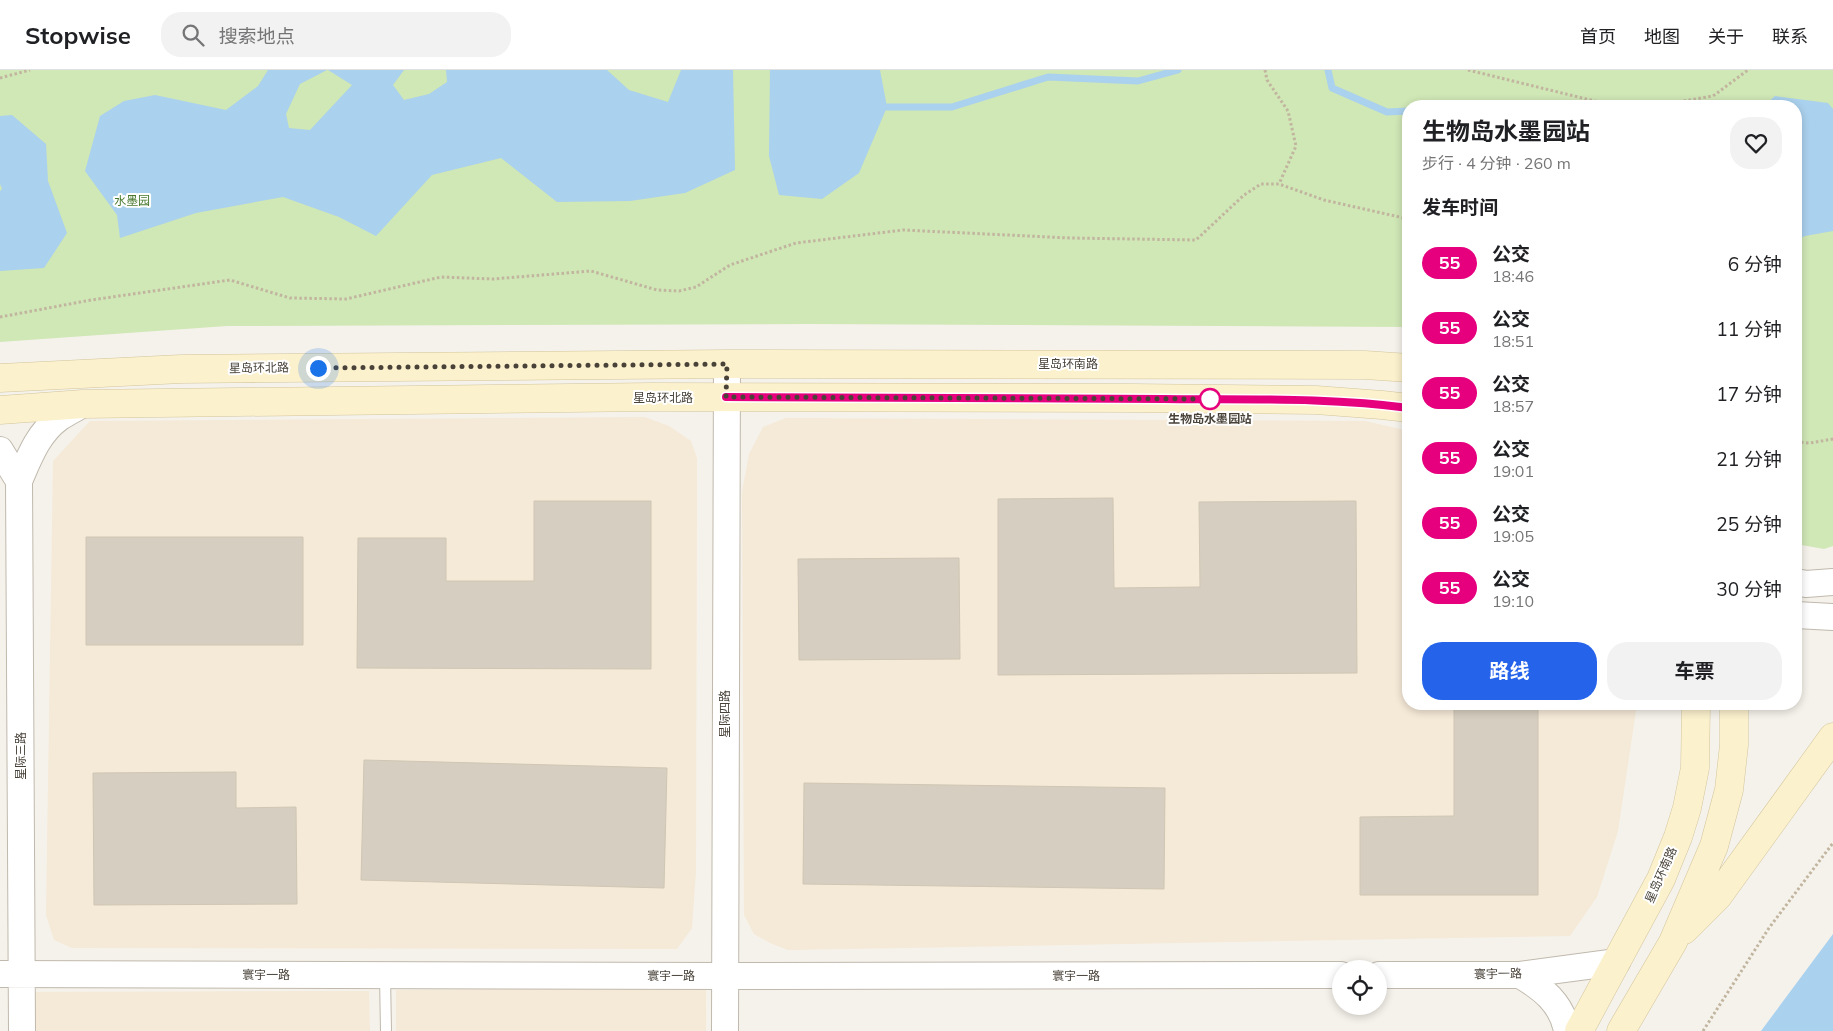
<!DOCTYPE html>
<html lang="zh">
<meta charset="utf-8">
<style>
body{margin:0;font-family:Mulish,"Noto Sans SC",sans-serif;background:#f2f2f2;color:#202124;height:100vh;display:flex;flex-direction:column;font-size:19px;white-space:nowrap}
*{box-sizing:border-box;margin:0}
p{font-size:16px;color:#757577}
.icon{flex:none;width:28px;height:28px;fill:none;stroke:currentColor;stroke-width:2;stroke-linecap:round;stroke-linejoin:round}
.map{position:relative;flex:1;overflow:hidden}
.sheet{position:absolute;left:1402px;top:30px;width:400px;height:610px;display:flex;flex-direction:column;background:#fff;border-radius:20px;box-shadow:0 2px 8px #0003}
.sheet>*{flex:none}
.badge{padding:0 10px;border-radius:16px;font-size:18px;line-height:32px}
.controls{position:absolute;left:1332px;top:890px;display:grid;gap:10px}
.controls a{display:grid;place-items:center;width:55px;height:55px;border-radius:50%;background:#fff;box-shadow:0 2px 8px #0003;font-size:25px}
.you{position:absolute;width:25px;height:25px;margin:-12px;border:4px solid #fff;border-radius:50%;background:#1a73e8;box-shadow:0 0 0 8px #1a73e833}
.map>.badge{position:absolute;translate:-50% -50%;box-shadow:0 0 0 2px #fff}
h2{padding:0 20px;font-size:19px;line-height:45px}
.round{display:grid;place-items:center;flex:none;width:52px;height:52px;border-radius:20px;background:#f2f2f2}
.summary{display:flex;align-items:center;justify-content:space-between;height:85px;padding:0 20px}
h1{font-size:24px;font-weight:700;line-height:38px}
.primary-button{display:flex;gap:10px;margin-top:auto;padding:10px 20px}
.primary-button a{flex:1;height:58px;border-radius:20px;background:#2563eb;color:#fff;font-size:20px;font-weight:700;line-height:58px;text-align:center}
.primary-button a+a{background:#f2f2f2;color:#202124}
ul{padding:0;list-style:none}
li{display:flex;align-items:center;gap:15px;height:65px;padding:0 20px}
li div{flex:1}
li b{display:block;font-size:19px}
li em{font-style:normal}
li .badge{min-width:55px;font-weight:700;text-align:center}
header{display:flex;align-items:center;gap:30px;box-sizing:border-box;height:70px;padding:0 25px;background:#fff;border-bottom:1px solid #e0e0e0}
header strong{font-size:24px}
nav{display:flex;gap:28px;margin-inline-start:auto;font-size:18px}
.search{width:350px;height:45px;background:#f2f2f2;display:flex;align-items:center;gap:12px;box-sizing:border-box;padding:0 18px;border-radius:20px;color:#757577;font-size:19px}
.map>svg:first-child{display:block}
.commercial{fill:#f5e9d7}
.green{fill:#d0e7b6}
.water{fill:#aad1ee}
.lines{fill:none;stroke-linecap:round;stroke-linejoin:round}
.stream{stroke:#aad1ee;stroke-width:7}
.building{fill:#d6cec0;stroke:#d0c6b4}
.service-casing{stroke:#c0b9ad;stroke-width:12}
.tertiary-casing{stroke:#c0b9ad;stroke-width:28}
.secondary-casing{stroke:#d2c59c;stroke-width:29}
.path{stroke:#c1b59f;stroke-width:3;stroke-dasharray:2.5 2.5;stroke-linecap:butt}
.service{stroke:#fff;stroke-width:10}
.tertiary{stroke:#fff;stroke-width:26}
.secondary{stroke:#fcf1cd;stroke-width:28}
.line-casing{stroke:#fff;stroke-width:11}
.line{stroke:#e6007e;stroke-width:8}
.walk{stroke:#484239;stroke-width:5;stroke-dasharray:0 9}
.stop-dot{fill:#fff;stroke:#e6007e;stroke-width:2.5}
.labels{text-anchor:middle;stroke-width:4;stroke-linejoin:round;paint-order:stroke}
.park-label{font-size:12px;fill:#49792e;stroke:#fff}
.street-label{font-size:12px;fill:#484239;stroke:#fff}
.stop-label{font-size:12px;font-weight:bold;fill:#484239;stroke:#fff}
</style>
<header>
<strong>Stopwise</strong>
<div class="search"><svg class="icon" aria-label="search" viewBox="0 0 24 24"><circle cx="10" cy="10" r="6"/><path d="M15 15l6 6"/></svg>搜索地点</div>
<nav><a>首页</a><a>地图</a><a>关于</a><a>联系</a></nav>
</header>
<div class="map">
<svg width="1833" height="961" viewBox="0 0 1833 961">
<rect width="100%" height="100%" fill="#f5f2eb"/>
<path class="commercial" d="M645,347l24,9 22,15 6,17 -1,413 -4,57 -15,21 -605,-1 -18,-8 -8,-25 7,-454 37,-40z
M786,348l579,3 44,10v273h228l-19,127 -21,66 -27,39 -782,14 -18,-7 -16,-9 -10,-19 -2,-423 7,-38 14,-27z
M706,917v44h-310v-41z
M369,921l1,40h-337v-39z"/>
<path class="green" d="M0,0h1833v476l-9,3 -28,-5v-438h-387v221l-602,-3 -580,2 -227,16z"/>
<path class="water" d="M268,0h59l-27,14 -14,30 3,14 21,2 42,-45 -24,-15h76l-11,15 11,15 25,-6 18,-12 -1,-12h161l22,20 39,12 13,-32h52l2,100 -50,23 -55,8 -73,1 -56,-44 -69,17 -56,61 -37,-19 -56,-20 -87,16 -76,25 -3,-23 -32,-44 15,-55 24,-15 31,-6 71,15 32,-24z
M770,0h110l7,37 -28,66 -37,26 -43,-4 -10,-39z
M1775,26l53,7 5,6v122l-28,5 -9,4v-134h-32z
M12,45l34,29 2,37 19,52 -23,35 -44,3v-80l2,-2 -2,-5v-68z
M1833,864v97h-72z"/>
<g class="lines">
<path class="stream" d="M1328,0l4,18 55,24 22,-1
M887,37h65l96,-30 90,4 40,-11"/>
</g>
<path class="building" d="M1113,428l1,90 86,-1 -1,-85 157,-1 1,172 -359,2v-176z
M534,431h117v168l-294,-1 1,-130h88v43h88z
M86,467h217v108h-217z
M959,488l1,101 -161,1 -1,-101z
M1454,634h84v191h-178v-78l94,-1z
M364,690l303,8 -3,120 -303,-8z
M236,702v36l60,-1 1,97 -203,1 -1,-132z
M804,713l361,5 -1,101 -361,-5z"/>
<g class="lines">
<defs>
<path id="service" d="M385,906l1,55"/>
<path id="tertiary" d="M0,380l19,31
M1796,512l10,2 27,-2
M1796,545l37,2
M0,904l724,2 617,-1
M1379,905h141l97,-13
M1520,905c22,13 42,28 47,56
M22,961l-3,-550c10,-23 19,-48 40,-63 7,-5 16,-9 24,-14
M725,961l2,-667"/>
<path id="secondary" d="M0,308l181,-9 546,-5 638,1 44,3
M0,340l83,-6 568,-7 482,1 183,2 66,5 27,3
M1684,860l34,-34 115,-159
M1579,961l82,-152 17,-42 9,-29 8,-40 1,-64
M1621,961l52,-89 41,-96 15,-56 5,-45v-41"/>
</defs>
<use href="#service" class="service-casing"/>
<use href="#tertiary" class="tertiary-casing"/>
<use href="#secondary" class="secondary-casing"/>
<path class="path" d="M1265,0l2,10 21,31 8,35 -17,38
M1468,0l147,36
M0,8l30,-8
M1654,36l59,-10 35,-26
M0,247l91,-17 139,-20 60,18 56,1 95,-22 52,2 98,-8 66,19 22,1 17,-4 34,-22 66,-22 107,-13 167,8 126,2 48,-45 17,-11h18l45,16 80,18 5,4
M1796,372l14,1 23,-4
M1703,961l66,-103 64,-85"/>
<use href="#service" class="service"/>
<use href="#tertiary" class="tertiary"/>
<use href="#secondary" class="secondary"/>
</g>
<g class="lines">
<defs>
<path id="line" d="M726,327c146,0 292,0 438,2 81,1 164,-2 245,9"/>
</defs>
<use href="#line" class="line-casing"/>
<use href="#line" class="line"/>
<path class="walk" d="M318,298l409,-4 -1,33 484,2"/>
</g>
<circle class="stop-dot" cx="1210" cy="329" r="10"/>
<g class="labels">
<g class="park-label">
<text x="132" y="135">水墨园</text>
</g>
<g class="street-label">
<text x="1068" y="298">星岛环南路</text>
<text transform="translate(259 298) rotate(-1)" y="4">星岛环北路</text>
<text x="663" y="332">星岛环北路</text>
<text transform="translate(725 644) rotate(-90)" y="4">星际四路</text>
<text transform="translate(21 686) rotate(-90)" y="4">星际三路</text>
<text transform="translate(1661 805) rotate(-66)" y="4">星岛环南路</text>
<text transform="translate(1498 904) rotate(-1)" y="4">寰宇一路</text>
<text x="266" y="909">寰宇一路</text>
<text x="671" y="910">寰宇一路</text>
<text x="1076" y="910">寰宇一路</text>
</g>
<g class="stop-label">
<text x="1210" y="353">生物岛水墨园站</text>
</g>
</g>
</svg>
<div class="controls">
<a><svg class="icon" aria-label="locate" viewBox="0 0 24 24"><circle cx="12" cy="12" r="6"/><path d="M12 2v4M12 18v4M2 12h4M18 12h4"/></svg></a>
</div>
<div class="you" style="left:318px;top:298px"></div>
<section class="sheet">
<div class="summary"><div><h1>生物岛水墨园站</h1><p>步行 · 4 分钟 · 260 m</p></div><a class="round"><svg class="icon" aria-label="heart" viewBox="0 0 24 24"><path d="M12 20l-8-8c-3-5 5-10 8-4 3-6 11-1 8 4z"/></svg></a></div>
<h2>发车时间</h2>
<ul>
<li><span class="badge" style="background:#e6007e;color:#fff">55</span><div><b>公交</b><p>18:46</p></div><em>6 分钟</em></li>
<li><span class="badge" style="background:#e6007e;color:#fff">55</span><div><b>公交</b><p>18:51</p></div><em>11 分钟</em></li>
<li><span class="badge" style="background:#e6007e;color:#fff">55</span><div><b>公交</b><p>18:57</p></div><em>17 分钟</em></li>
<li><span class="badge" style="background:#e6007e;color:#fff">55</span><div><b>公交</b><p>19:01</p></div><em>21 分钟</em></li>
<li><span class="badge" style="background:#e6007e;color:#fff">55</span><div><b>公交</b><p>19:05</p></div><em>25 分钟</em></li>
<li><span class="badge" style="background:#e6007e;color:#fff">55</span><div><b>公交</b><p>19:10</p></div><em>30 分钟</em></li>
</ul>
<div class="primary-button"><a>路线</a><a>车票</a></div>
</section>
</div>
